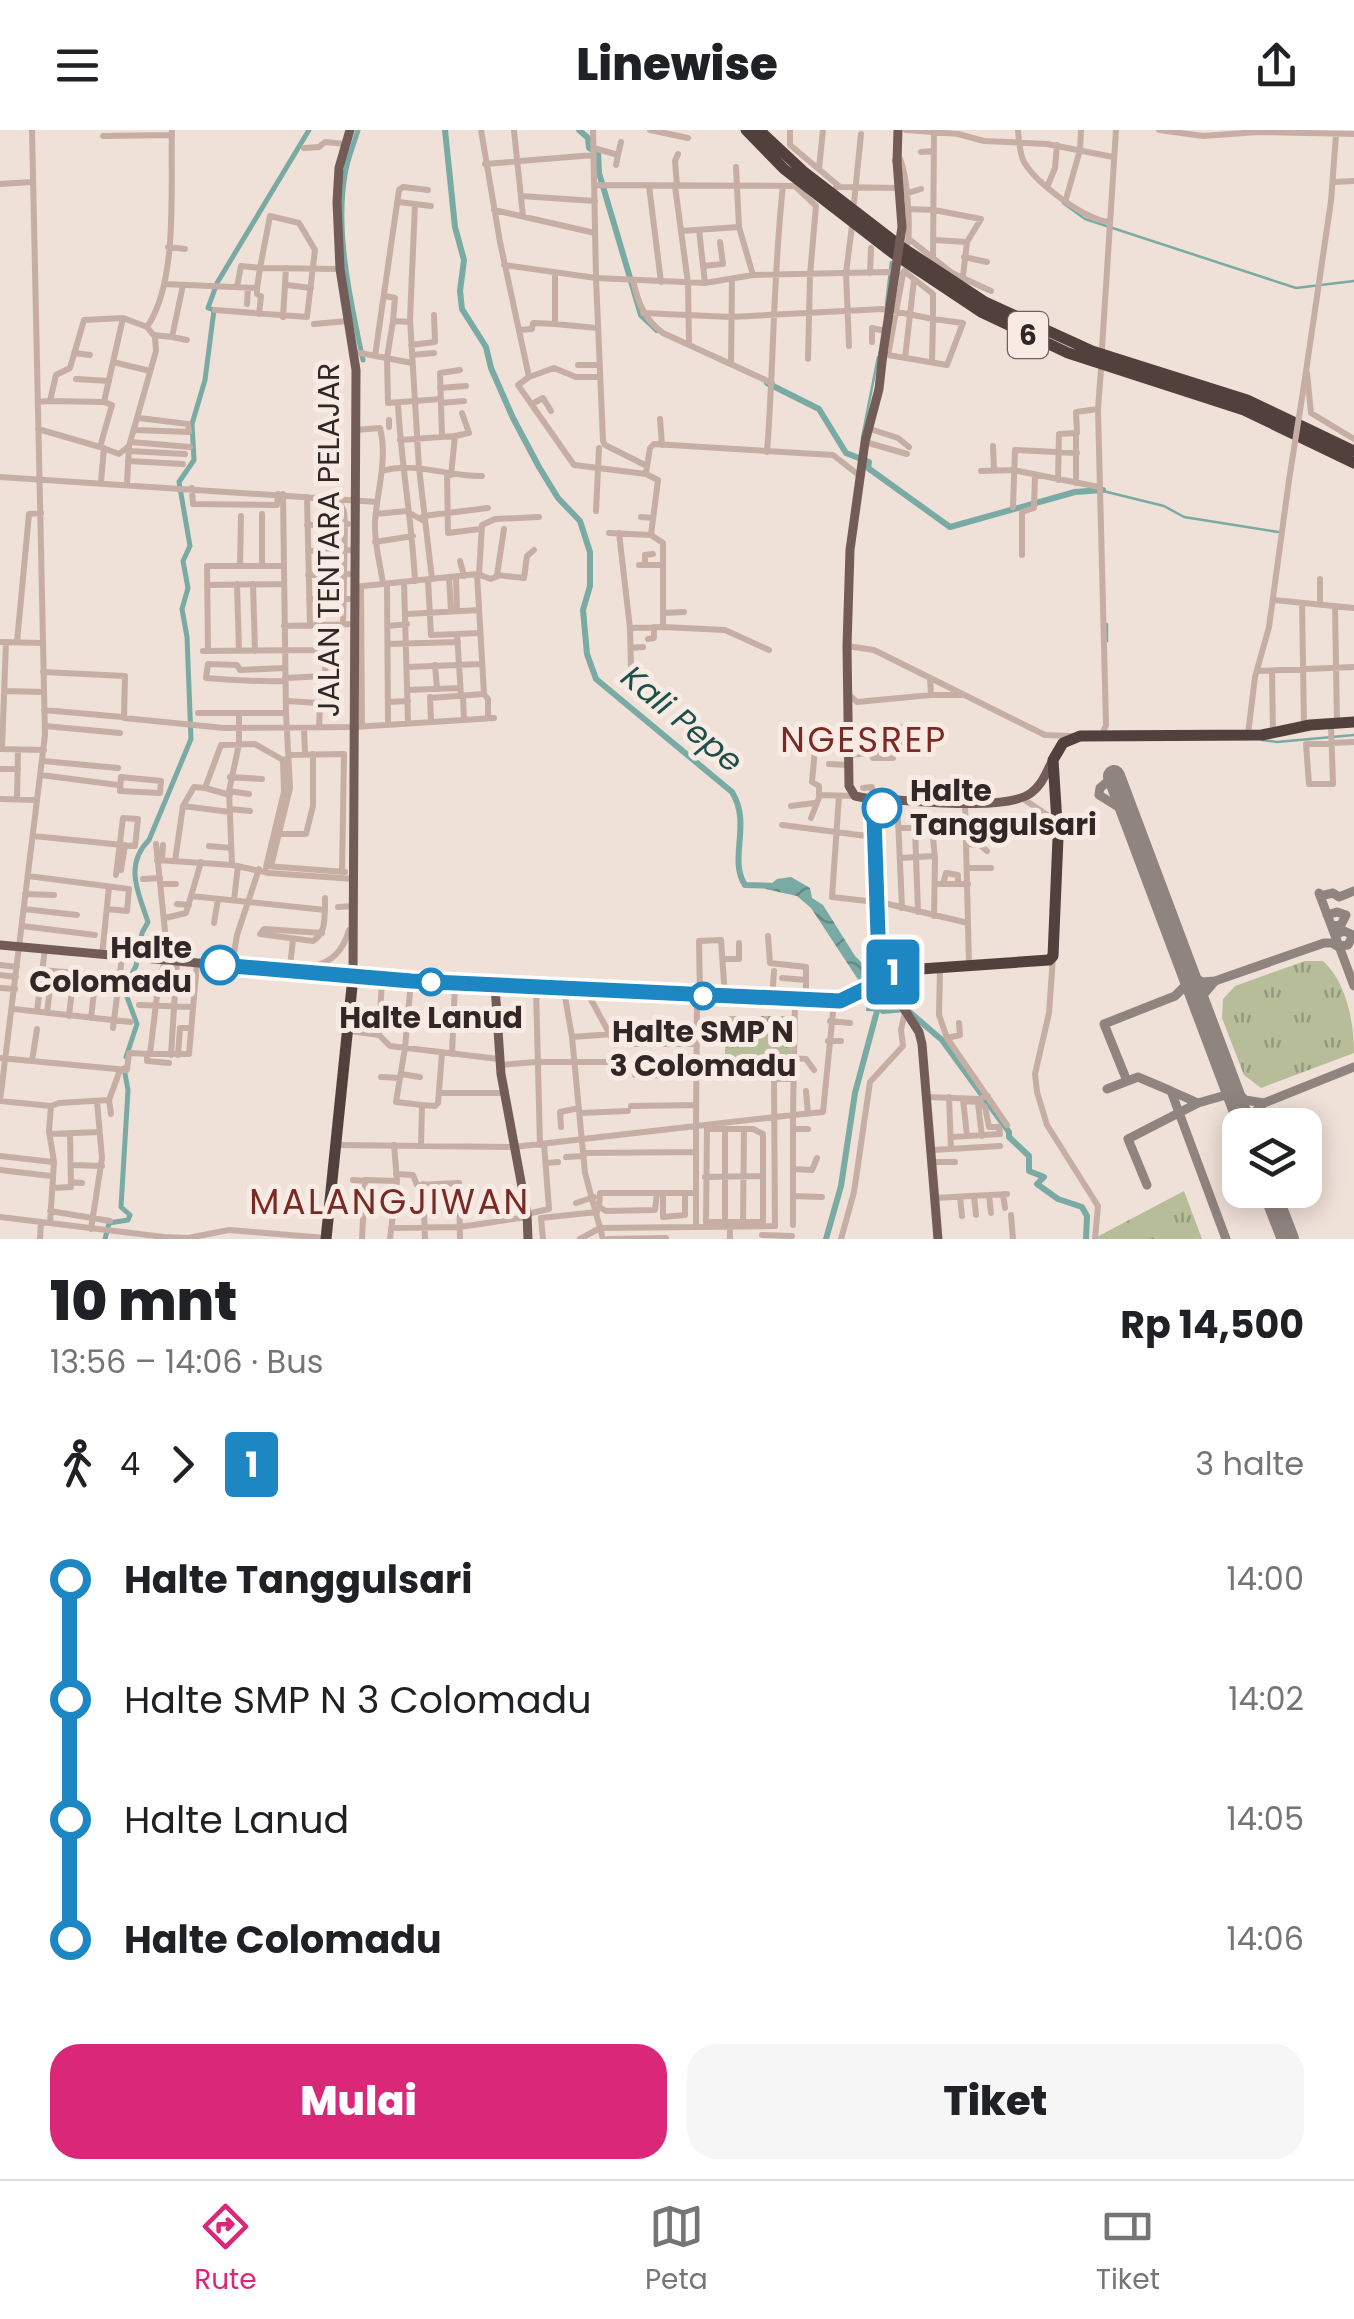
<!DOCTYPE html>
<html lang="id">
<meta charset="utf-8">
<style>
body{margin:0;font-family:Poppins,sans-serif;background:#f6f6f6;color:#202124;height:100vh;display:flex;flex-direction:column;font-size:38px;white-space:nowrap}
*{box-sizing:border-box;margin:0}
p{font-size:32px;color:#757577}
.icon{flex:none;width:55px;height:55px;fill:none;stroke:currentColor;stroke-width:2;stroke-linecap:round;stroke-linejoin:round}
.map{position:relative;height:1109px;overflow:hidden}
.side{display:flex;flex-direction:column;background:#fff;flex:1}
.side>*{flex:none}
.badge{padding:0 20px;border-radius:8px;font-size:35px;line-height:65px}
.controls{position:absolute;left:1222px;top:978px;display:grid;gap:20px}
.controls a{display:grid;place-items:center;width:100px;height:100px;border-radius:20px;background:#fff;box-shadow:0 5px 25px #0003;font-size:50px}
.map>.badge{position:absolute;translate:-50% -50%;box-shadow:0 0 0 5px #fff}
.legs{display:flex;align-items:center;gap:15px;height:110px;padding:0 50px;font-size:32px}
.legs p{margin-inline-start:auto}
.head{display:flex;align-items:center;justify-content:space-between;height:170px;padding:0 50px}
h1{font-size:55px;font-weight:800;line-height:75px}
.action{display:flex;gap:20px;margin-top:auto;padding:20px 50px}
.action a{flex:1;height:115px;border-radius:30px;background:#db2777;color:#fff;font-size:40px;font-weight:800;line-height:115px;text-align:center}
.action a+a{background:#f6f6f6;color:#202124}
ul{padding:0 50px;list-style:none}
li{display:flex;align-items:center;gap:35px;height:120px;font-size:38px}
li i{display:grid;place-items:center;width:15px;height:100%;margin:0 12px;background:currentColor}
li i::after{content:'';width:25px;height:25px;margin:-12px;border:8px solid;border-radius:50%;background:#fff}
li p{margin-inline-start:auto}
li:first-child i{background:linear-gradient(#0000 50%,currentColor 0)}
li:last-child i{background:linear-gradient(currentColor 50%,#0000 0)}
header{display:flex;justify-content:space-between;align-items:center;height:130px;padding:0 50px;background:#fff;font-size:45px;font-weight:800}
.dock{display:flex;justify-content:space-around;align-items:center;height:140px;border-top:2px solid #e0e0e0;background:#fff;font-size:28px;color:#757577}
.dock a{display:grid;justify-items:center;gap:5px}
.dock .current{color:#db2777}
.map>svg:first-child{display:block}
.grass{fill:url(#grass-tufts)}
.pitch{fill:#b7bc99}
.water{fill:url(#water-waves)}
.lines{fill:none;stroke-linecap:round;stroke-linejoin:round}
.stream{stroke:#79aaa3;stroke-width:2.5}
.canal{stroke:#79aaa3;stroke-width:5}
.river{stroke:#79aaa3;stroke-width:6}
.taxiway{stroke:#90847f;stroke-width:9}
.runway{stroke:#90847f;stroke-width:22}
.minor{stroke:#c6aea5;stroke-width:6}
.major{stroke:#735c58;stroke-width:9}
.highway{stroke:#52403d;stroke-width:11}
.minor-bridge{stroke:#c6aea5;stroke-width:6}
.major-bridge{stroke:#735c58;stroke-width:9}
.line-1-casing{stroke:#fff;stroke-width:22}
.line-1{stroke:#1d87c4;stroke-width:15}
.stop-1-dot{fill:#fff;stroke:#1d87c4;stroke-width:5}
.labels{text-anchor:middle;stroke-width:10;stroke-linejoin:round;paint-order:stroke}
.shield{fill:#f7ebe4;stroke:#6d625f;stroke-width:2.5}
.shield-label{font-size:28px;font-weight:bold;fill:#322726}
.street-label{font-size:30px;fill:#322726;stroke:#f7ebe4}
.stop-label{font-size:30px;font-weight:bold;fill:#322726;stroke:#f7ebe4}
.water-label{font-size:32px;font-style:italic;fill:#1e504a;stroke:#f7ebe4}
.quarter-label{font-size:35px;letter-spacing:2.5px;fill:#7b2924;stroke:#f7ebe4}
</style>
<header><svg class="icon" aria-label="menu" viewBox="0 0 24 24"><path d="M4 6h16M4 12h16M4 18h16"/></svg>Linewise<svg class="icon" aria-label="share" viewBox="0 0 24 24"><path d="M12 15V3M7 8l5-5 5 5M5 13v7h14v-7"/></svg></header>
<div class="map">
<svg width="1354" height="1109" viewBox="0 0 1354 1109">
<defs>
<pattern id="grass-tufts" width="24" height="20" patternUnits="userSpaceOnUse" patternTransform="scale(2.5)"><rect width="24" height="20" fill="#b7bc99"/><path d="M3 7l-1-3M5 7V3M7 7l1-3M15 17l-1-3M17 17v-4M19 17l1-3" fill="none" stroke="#95997d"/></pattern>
<pattern id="water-waves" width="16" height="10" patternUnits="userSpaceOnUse" patternTransform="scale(2.5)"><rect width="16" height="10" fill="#79aaa3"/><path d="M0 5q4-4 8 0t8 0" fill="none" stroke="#648a85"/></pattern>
</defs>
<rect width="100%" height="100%" fill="#efe0d8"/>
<path class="grass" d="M1305,831h18c24,22 31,62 31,92l-93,35 -17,-13 -22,-57 1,-19 12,-13z
M725,886h66v50h-66z
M1184,1061l18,48h-109z"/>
<path class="pitch" d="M926,593l2,29 -51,3 -2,-29z"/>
<path class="water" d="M791,747l19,11 2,10 11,7 32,51 18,18 16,38 -23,-1 1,-13 -6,-14 -50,-76 -14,-12 -32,-7 12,-10z"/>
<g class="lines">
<path class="stream" d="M1063,73l22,16 211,69 58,-7
M886,175l5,-43
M862,308l16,-81
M1103,361l61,15 20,11 94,15
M1107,494v17
M1262,610l15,2 77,-7"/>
<path class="canal" d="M358,0c-4,14 -11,30 -13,45 -10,57 6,128 18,185
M126,927l11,-33 -13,-35 12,-23 6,-33 6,-11c-10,-30 -24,-57 1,-82l42,-101 -4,-102 -5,-28 6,-21 -5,-27 7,-15 -11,-64 15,-22 -2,-36 13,-44 9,-70 -6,-2 9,-25 92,-153
M105,1109l4,-16 19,-3 2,-5 -9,-8 7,-117 -4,-22"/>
<path class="river" d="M445,0l10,97 9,33 -4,31 2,18 24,38 5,21 22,50 26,49 19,31 22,23 10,31v34l-7,24 4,44 9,25 136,113c20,32 -4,67 13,93l34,1
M579,0l9,8 1,10 9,5 1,20 42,142 16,15
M767,253l52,26 27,44 23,9 -1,6 82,59 125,-35 28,-2
M883,881l23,-2 36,31 67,92v5l20,19v15l15,6 -7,7 21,15 24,8 5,9 -1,23
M826,1109l15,-53 14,-93 22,-82 -1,-8"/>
<path class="taxiway" d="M1125,676l1,-15 -6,-8 -13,-1 -7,6 -1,7 29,18
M1319,763l35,93
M1320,766l13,-3 6,4 15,-6
M1327,785l10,-3 9,3 -5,10 -9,1
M1335,805l9,-4 9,4 -5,10 -9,1
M1201,879l2,-14 12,-14
M1127,951l-23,-57 71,-28 13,-13v-9l14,8 13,-1 109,-38h8l8,5
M1230,955l15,15 19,3
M1107,959l31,-12 33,14 55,148
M1171,961l27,12 35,-10
M1249,995l3,-10 12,-12 90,-36
M1147,1055l-19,-46 70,-36"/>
<path class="runway" d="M1114,646l131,349
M1269,1060l19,49"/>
<path class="minor" d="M481,0l19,112 29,135
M593,0l3,148 109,5 48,-8 135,-3 15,3
M650,0l38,8
M790,0v15l50,42
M906,0l52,4 26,7 63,3 66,13
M1018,0c1,10 1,22 6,32 13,22 60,57 85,60
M1159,0l44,6 55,-4 96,2
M514,1l9,85
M103,6l69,-1
M304,18l15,-1 6,-5 21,2
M594,18l24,7 -2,10
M921,22l13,-1
M897,23c11,17 13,70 11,90
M618,25l3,-13
M485,34l109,-9
M736,37l3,60 14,48
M819,39l4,-39
M1333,52l21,-1
M0,54l32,-2
M594,55l207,1
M1048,55l7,-17 2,-23
M649,56l12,96
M675,56l13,97 1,61
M677,56l-2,-25 3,-7
M795,56l21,20 -6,69 -2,84
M836,57l67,1
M905,64l16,-5
M521,66l74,5
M1066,69l14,-49 1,-20
M399,72l16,2 -5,115 9,149 13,111
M854,73l7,-69
M415,74l16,2
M908,79l26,1 47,9 -14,23 -4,34
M494,80l101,23
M699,100l6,53
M681,101l58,-4
M909,109l43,34 39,18
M934,110l33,2
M168,117l17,2
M964,127l23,5
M933,129l1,-128
M504,135l92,13 7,163 2,4 42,21 -1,8 -72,-9 -56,-80 11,-8 25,-9 22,9h22
M703,136l20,-2 -3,-22
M555,143v51l42,4
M870,143l1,-25
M633,150c5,23 11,39 30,53l109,50
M164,154l93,4 3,-20 80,1
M287,155l24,3
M257,158v6l4,2 -2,18
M385,166l10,2 -2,23
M247,174l1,-16
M215,180l92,7 8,-67 -16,-27 -29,-7 -10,52 -19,-2 -4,21
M643,183l88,4 152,-8 50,10v-25l-29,-23
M283,187l3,-49
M410,192l-17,-1 -6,37 1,45 53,-4
M314,194l34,-3
M519,200l13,-1 1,-6 22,1
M154,205l18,2 11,-52
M172,207l15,3
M872,212v-14l18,4
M411,215l24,-3 -1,-27
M849,216l-3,-73 6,-47
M1102,218l14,-218
M355,222l57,11
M74,223l16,2
M412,225l22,-2
M888,225l59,10 16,-42 -30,-4 -1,42
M888,225l15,-81
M375,226l24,-166 4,-3 25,3
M905,228l9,-78
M113,232l37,9
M731,234l1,-85
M578,235h20
M1101,239l-3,40 8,316 -4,10
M1307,243l4,40 43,26
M76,249l33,2
M1304,255l27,-184 5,-66
M440,258l26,-2
M50,271l54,1 19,-84
M38,272l12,-1 6,-26 14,-7 14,-48 39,-2 24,9c32,-47 23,-141 25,-197
M441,273l23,-2
M398,274c3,59 14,117 17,177
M532,274l11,-6 8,13
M660,289l2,26
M389,290v7
M867,298l31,10 11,9
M38,299l62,18 12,-42 -8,-3
M135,300l54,2 -1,-8 -49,-6
M355,300l25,-2c8,32 -3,62 -5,94 -1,22 5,40 8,62
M1077,303l-1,-21 22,-3
M442,306l-2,-63 20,-3
M455,306l14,-3 -7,-20
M400,310l55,-4 -4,39
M131,312l59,5
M865,312l42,12
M129,316l27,-95 -1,-14 -8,-10
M993,316l1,24
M100,317l19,7 10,-8 -2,38
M129,321l56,3
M767,322c7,-89 6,-178 16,-266
M128,331l55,3
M647,336l3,-18 4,-4 179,11 27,21
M382,341c33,-10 67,6 100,5
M981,341l32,-1 86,17
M447,344l1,59 32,-4
M0,347l377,25
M1058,350l1,-46 17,-1v50
M101,352l3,-34
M192,358l1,16 84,1 1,-11
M307,367l3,129
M338,369l6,12 1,13 -2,101
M1013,377l2,-57 62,3
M596,381l3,-63
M262,384v52
M376,384l30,-3 18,10
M423,386l65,-8
M641,387l12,1
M307,395l41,-1
M504,399l-7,46 27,3 3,-22 7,-6
M609,403l42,2
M619,403l11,95 1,40
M375,412l38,-6
M308,421l46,-1
M1022,425v-43l12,-4 1,-33
M460,431l4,15
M639,435h24
M645,435v-10l8,-1
M240,436l1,-50
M477,444l7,120
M479,444l3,-49 13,-6 44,-2
M308,445l46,-1
M449,447l2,34
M456,447l1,34
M1320,449v25
M428,450l3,55 26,-1 4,62
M404,452l4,140
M237,454l2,67
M253,454l2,67
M387,454l1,139
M207,455l77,-1
M354,457l123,-13 14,5 7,-3
M361,457l1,138
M309,469h45
M1274,470l80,8
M1302,473l2,123
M1335,476l2,117
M663,483l21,-1
M407,484l72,-4
M284,496l70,-2
M388,496l19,-2
M663,497l62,3 44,20
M630,498l33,-1v-84l-12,-8 7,-55 -12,-6
M457,504l22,-1
M648,509l6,-1v-11
M0,512l43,1
M17,512l12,-128 12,-1
M388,514l70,-2
M847,516l27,4 171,85 25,1
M631,518l12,-1
M203,521l122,-1
M208,521l-1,-85h77
M435,535l2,24
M407,537l75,-3
M285,538l-45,2 -3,-5 -29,-1 -2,14c27,2 52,4 79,3
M1257,541l97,-4
M1272,541l1,63
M43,542l82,4 -1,42 100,10 131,-1 139,-9
M285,548l40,-2
M407,560l53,-2
M4,561l40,1
M848,564l9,8 74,-7 -1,-17
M931,565h29
M463,566l1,24
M430,567l1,24
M430,568l54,-4 4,5v19
M286,571l34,2
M388,572l20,-1
M44,580l78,7
M198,583h41
M1331,595l2,59h-24l-3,-40 48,-2
M45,596l75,7
M304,598l1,26
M319,598l1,-25 6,-8 -2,-70
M1248,604l7,-57 14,-50 20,-147
M790,610l58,2
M785,617l30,2 -3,33 7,4v9
M1,619l43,1
M2,619l4,-107
M289,625l55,-1
M848,625l23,-2 2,5h20
M43,631l75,7
M829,634l19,1
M0,639h18
M41,645l77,10
M121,647l40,4 -1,12 -40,-2z
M230,647l32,2
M205,658l25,7
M863,658l9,-1 2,12
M229,661l20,3
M839,666l-7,101 52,6 84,20
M1022,668l34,23
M0,669l37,1
M17,669l1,-49
M965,673l4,162
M183,676l47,6
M791,676l23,-3
M230,679l20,2
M877,683l4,7 3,83
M811,688l9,-23 34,1
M898,689l4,89
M782,695l100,13
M899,698h48
M915,698l3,84
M932,698l3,30 -1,58
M966,700l29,-4
M281,704h25l7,-28v-52
M33,706l80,8c7,1 15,2 22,2l3,-27 -15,-1 -7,57
M156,714l12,116
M967,714l13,1 7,6
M209,716l22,2
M900,728l34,-2
M157,730l75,5 37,8 85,6
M162,730l1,-15
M175,731l8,-55 11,-19 11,1 16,-43 34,-1 28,16 6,-2
M232,735l-3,-74 10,-47v-31h47
M267,736l78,6
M271,736l19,-78 -4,-75 -3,-219
M266,737l18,-75 -1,-32
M967,738h24
M121,740l4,-25
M342,742l2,-118
M28,746l101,13 -2,22 -20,-2
M143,749l17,-1
M161,754h15
M939,754h29
M943,754l3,-11 12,2v9
M25,764l29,1
M191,766l134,14c-1,13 0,23 -12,31l-53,-7 4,-5 58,4
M234,770l4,-34
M177,774l12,1
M338,777l15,-1
M24,779l53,6
M325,780v-12
M165,788l21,-5 15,-51
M214,793l4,-24
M22,796l73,9
M768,806l2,27 36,4v33
M102,825l7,-68
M1053,827l-4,56 -14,61 2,18 10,33 51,81 -3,33
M233,829c44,5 101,27 116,-29h4
M233,829l4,-24 22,-66
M724,829h15v-16
M0,835l17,2
M290,836l3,-26
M940,838l-1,47 8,23 60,87
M42,840l77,7
M0,845l16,2
M161,848h-22v7l55,6
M782,848l24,2
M411,851l-6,67 -9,54 26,3 -1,41
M0,858l15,1
M536,858l4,157
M564,861l8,46 13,136 18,66
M587,862l28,52
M697,866l-1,130 97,-11v110
M700,866l-1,-55 22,-1 4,56
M772,869l2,-28
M795,872l-2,113 30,-3 11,-110
M139,875l53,2
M14,879l117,13
M37,881l8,-62
M47,883l5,-42
M69,886l5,-43
M91,888l5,-43
M830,891l20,2
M113,898l9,-71
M350,901l29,4 11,11 109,13
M379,905l3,-56
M572,907l55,-4
M947,908l13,-3 -1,-12
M828,911h13
M632,914h64
M147,924v7l22,2
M150,924h39l8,-91
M452,924l3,-70
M171,925l6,-94
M178,925l2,-27h11
M0,928l127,12 2,-17 21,1 8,-67 7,-27
M793,928l13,1 8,11
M32,931l5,-32
M500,935l36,-3h83
M401,944l19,3
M635,945l61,1
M381,947l19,1
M806,961l2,23
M439,963h65
M928,967l51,2 9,-3
M949,967l2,52
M963,969l4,37
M109,970l11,-30
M0,971l45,-366 -13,-605
M0,971l51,5 8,-3 50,-3 2,14
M978,974l4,32
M422,975l13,1 3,-3 4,-50
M631,976l65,-1
M580,983l48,-2
M561,997l-1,-15 19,-4
M707,999h46l10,5v88h-57z
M793,999h15
M50,1004l49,-2
M951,1007l49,-3 -1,-7h-10l-4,-20 -7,-5 -15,-1
M337,1015l177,2 182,-21v101
M932,1020l68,-4
M583,1023l112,-1
M0,1026l53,6
M566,1027l18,-1
M933,1032h22
M547,1033l11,-1
M71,1035l31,1
M793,1039l19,1 5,-12
M0,1040l51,6
M396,1044l17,1 4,10 42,-2 1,56
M705,1047l58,-1
M353,1050l12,1
M71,1052l11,1
M423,1054l2,55
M52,1058l19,-1 -1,-54
M657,1063l-2,17 -49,1 -7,-4 1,-14h96
M663,1063v24l22,-2v-22
M1003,1064l2,14
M989,1065l2,18
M793,1066l29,1
M974,1066l2,19
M960,1067l2,19
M935,1068l72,-4
M576,1073l18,-6
M504,1074l20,-3
M50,1081l60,10
M527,1084l22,-5 -5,-65
M1011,1085l2,24
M0,1087l164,20 24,1 41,-8 97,8
M541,1088l56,-6
M541,1088l2,21
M50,1093l4,-61 -5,-31 2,-25
M725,1093v-94
M743,1093l1,-94
M391,1098l69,-1 67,-10
M91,1099l11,-71 -5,-57
M762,1105l30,1
M40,1109l1,-17
M362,1109l3,-59 32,1
M390,1109l7,-58 -3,-36
M580,1109l20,-11 175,-2 -1,-144 2,-3h16
M608,1109l58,-1
M730,1109v-12
M841,1109l13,-47 16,-110 33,-36 -2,-16 4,-18"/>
<path class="major" d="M897,31l1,-31
M883,223l-4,36 -14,53 -15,108 -3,96 2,140 6,10 15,3 2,5 8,144 14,27 7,29 18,28 3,12 16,195
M874,687l13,-14 10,-3c30,2 111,10 134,-7 12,-9 15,-21 22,-33
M0,815l353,32 3,-607 -16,-101 -3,-67 2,-34 11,-38
M495,856l6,88 26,140 1,25"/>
<path class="highway" d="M746,0l38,39 110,85 87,58 87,41 176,57 110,53
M759,0l44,41 100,77 82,54 107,49 155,49 107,51
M353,847l473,26 25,-7 55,-26 143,-10 4,-4 5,-118 -5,-78 10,-17 17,-7 182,-1 48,-10 44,-3
M326,1109l27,-262"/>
<path class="minor-bridge" d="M1289,350l15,-95"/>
<path class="major-bridge" d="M883,223l19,-126 -5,-66"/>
</g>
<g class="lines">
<defs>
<path id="line-1" d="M220,835l191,16 429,20 54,-26 -13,-25 -3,-15 -4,-118 8,-9"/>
</defs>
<use href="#line-1" class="line-1-casing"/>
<use href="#line-1" class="line-1"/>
</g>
<g class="stop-1-dot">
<circle cx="882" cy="678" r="18"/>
<circle cx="220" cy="835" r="18"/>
<circle cx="431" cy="852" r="12"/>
<circle cx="703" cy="866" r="12"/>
</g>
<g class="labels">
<rect class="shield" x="1008" y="182" width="40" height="46" rx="8"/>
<g class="shield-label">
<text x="1028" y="215">6</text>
</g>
<g class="street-label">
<text transform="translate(329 410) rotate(-90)" y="10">JALAN TENTARA PELAJAR</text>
</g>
<g class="stop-label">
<text x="910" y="671" text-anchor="start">Halte<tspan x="910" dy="34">Tanggulsari</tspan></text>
<text x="192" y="828" text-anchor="end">Halte<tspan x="192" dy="34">Colomadu</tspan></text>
<text x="431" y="898">Halte Lanud</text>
<text x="703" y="912">Halte SMP N<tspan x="703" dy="34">3 Colomadu</tspan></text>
</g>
<g class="water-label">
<text transform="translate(682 589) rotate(40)" y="11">Kali Pepe</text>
</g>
<g class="quarter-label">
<text x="864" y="622">NGESREP</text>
<text x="390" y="1084">MALANGJIWAN</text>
</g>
</g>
</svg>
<div class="controls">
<a><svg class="icon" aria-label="layers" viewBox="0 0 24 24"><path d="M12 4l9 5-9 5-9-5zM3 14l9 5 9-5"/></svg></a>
</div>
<b class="badge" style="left:893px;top:842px;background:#1d87c4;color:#fff">1</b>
</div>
<section class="side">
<div class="head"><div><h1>10 mnt</h1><p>13:56 – 14:06 · Bus</p></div><b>Rp 14,500</b></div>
<div class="legs"><svg class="icon" aria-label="walk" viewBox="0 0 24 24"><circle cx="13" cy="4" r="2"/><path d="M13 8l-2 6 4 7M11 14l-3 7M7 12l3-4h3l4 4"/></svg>4<svg class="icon" aria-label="forward" viewBox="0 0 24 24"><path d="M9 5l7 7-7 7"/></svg><b class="badge" style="background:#1d87c4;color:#fff">1</b><p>3 halte</p></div>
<ul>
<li><i style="color:#1d87c4"></i><b>Halte Tanggulsari</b><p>14:00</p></li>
<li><i style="color:#1d87c4"></i><span>Halte SMP N 3 Colomadu</span><p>14:02</p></li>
<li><i style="color:#1d87c4"></i><span>Halte Lanud</span><p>14:05</p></li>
<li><i style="color:#1d87c4"></i><b>Halte Colomadu</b><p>14:06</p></li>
</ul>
<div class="action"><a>Mulai</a><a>Tiket</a></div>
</section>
<nav class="dock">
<a class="current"><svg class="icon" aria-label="directions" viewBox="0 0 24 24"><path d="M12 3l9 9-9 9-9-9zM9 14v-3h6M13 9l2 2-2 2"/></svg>Rute</a>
<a><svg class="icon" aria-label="map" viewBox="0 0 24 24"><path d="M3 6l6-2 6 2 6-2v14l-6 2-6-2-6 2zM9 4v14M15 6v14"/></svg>Peta</a>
<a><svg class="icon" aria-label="tickets" viewBox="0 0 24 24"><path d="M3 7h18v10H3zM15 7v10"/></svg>Tiket</a>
</nav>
